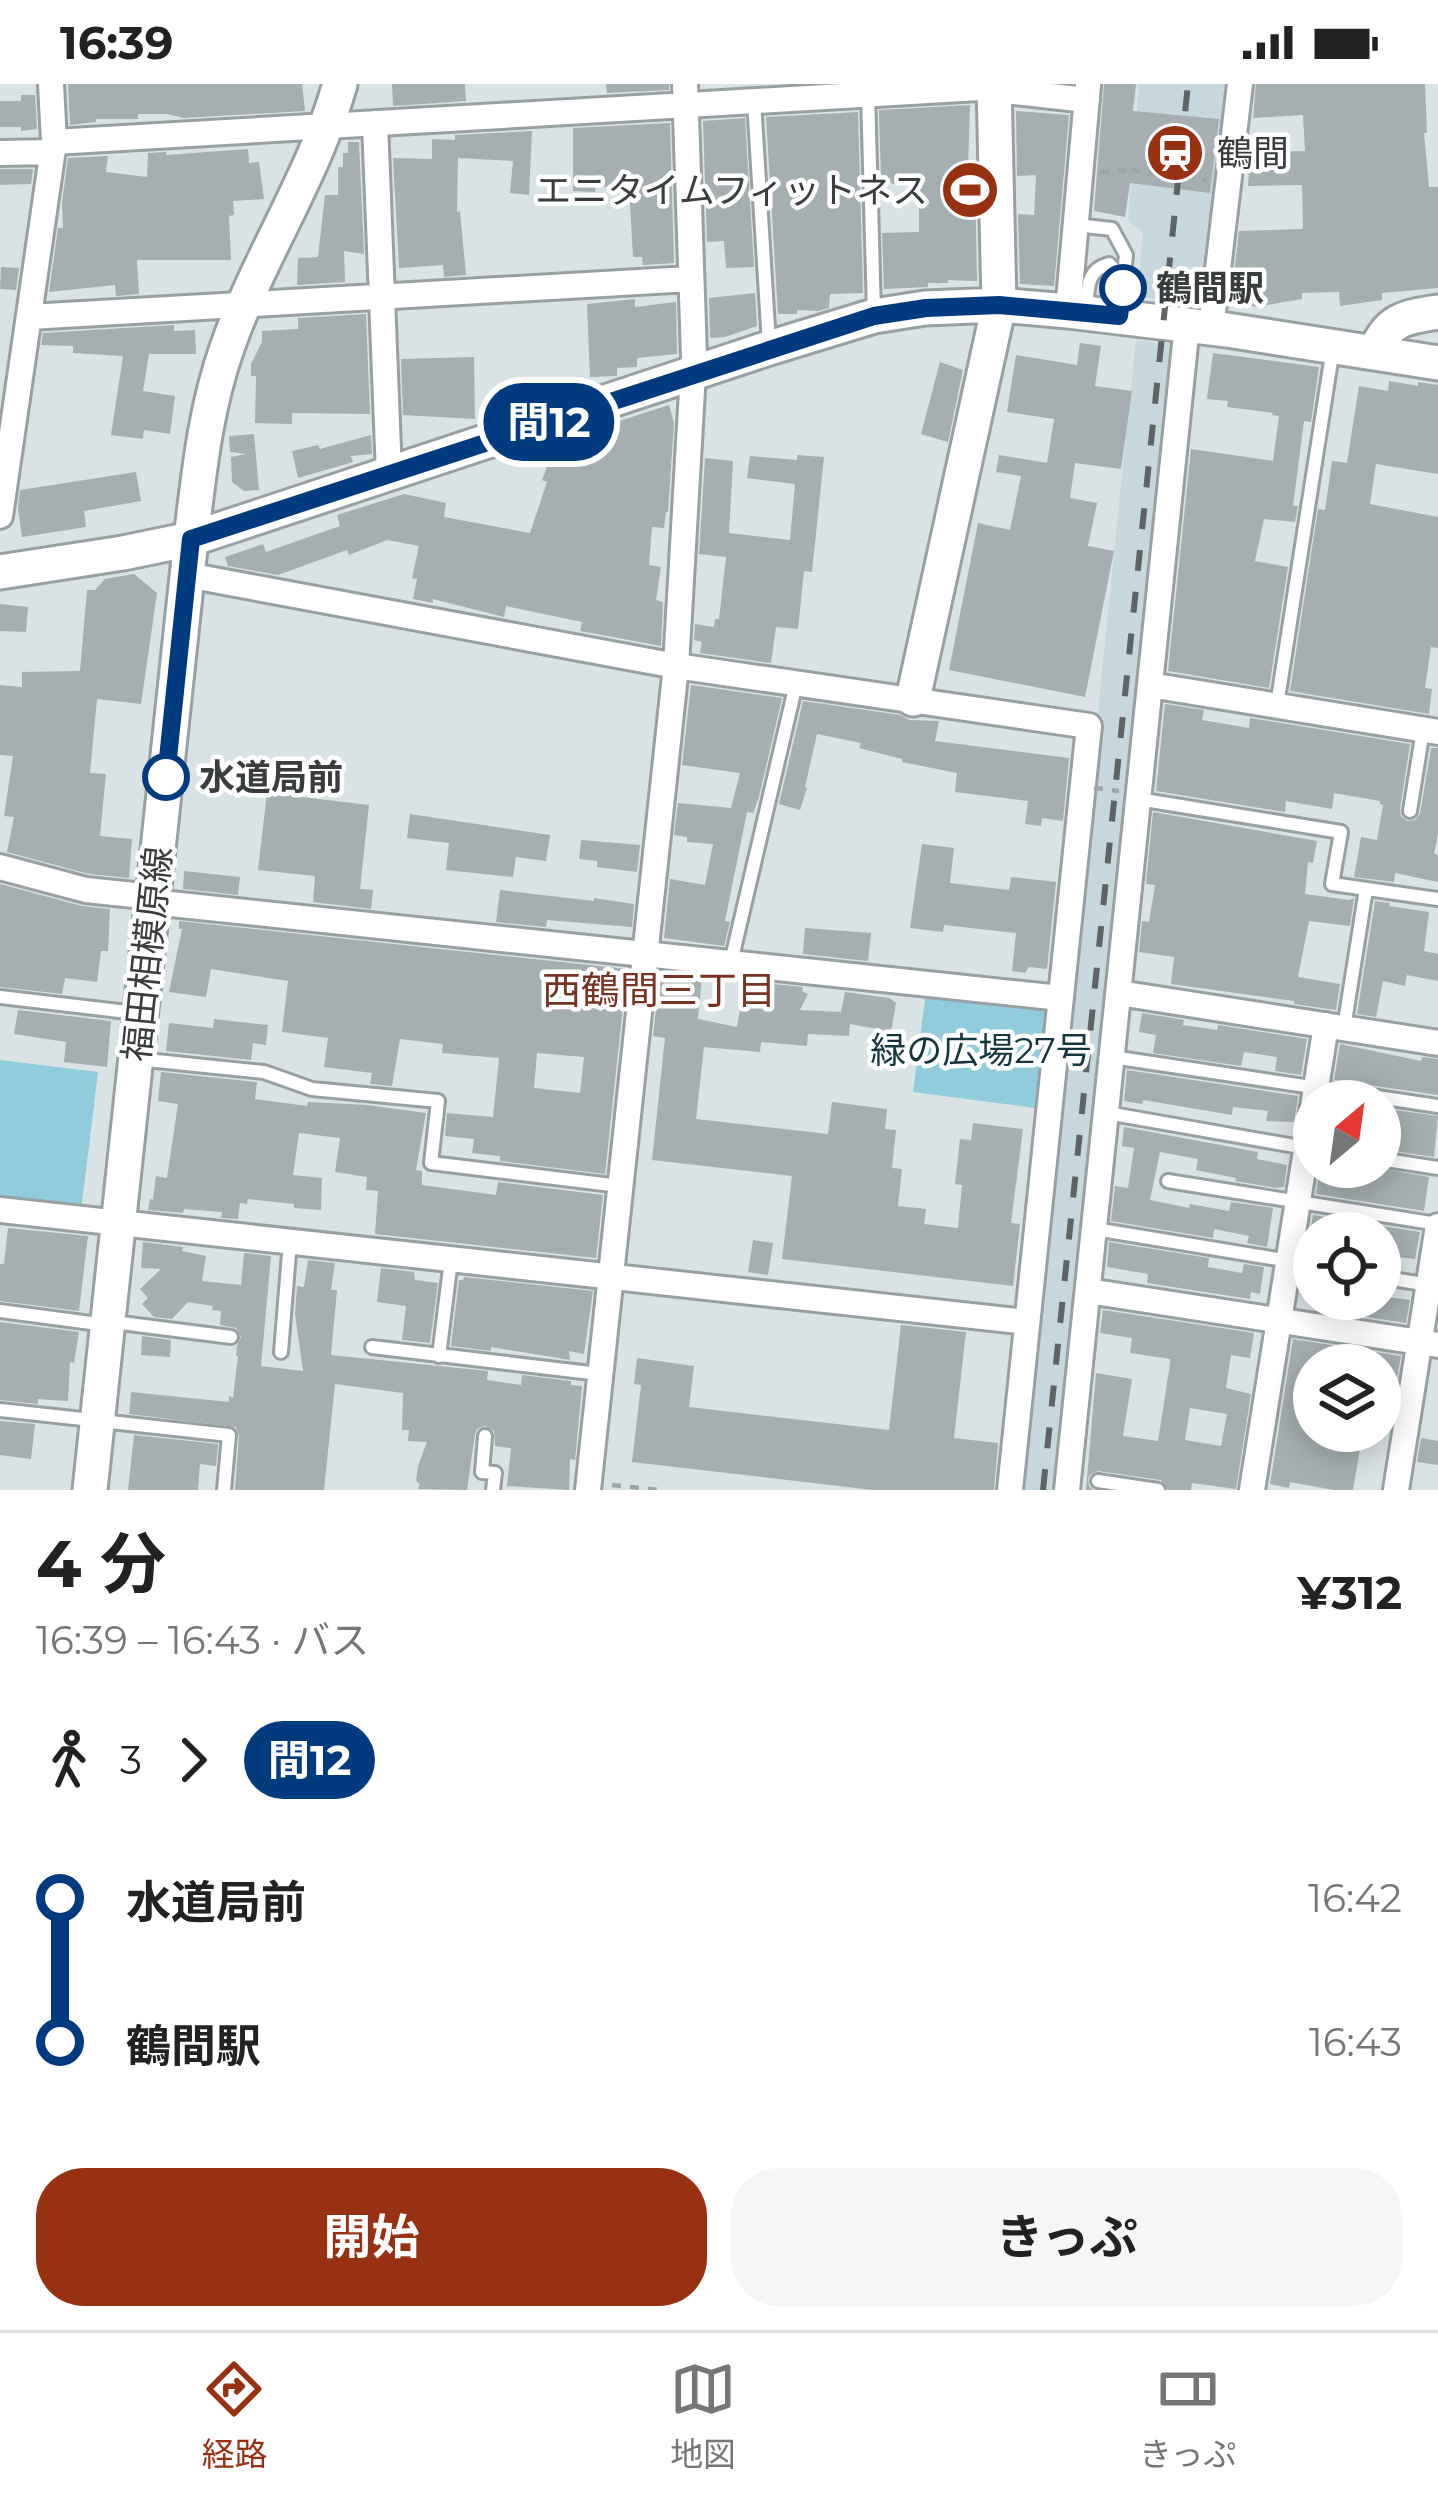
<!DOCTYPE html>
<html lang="ja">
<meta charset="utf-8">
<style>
body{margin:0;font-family:Montserrat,"Noto Sans JP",sans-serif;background:#f6f6f6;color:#222;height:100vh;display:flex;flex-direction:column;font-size:45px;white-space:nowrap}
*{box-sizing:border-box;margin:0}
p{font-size:39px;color:#767676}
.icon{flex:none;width:66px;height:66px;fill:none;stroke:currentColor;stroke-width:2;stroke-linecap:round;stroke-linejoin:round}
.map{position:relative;height:1406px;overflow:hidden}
.side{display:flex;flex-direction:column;background:#fff;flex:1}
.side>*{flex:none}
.badge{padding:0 24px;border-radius:39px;font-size:42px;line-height:78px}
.needle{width:78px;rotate:29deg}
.fabs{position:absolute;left:1293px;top:996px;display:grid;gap:24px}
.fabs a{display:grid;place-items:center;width:108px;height:108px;border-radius:50%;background:#fff;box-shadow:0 6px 30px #0003;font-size:60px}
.map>.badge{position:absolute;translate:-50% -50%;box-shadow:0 0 0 6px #fff}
.legs{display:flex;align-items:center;gap:18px;height:132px;padding:0 36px;font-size:39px}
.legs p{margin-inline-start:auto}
.headline{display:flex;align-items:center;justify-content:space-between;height:204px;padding:0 36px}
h1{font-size:66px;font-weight:700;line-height:90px}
.action{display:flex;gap:24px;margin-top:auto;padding:24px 36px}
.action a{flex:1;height:138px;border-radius:48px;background:#983012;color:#fff;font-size:48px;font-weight:700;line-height:138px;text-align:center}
.action a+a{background:#f6f6f6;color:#222}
ul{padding:0 36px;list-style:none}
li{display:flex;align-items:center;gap:42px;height:144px;font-size:45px}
li i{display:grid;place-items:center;width:18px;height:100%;margin:0 15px;background:currentColor}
li i::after{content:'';width:30px;height:30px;margin:-15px;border:9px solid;border-radius:50%;background:#fff}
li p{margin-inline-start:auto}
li:first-child i{background:linear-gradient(#0000 50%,currentColor 0)}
li:last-child i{background:linear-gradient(currentColor 50%,#0000 0)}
.status{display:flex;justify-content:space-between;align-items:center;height:84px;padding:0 60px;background:#fff;direction:ltr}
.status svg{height:33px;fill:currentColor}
.menu{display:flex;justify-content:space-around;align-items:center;height:168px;border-top:3px solid #e0e0e0;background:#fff;font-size:33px;color:#767676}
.menu a{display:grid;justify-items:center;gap:6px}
.menu .on{color:#983012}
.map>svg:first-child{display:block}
.built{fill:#c6d8dd}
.green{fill:#91ccdc}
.building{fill:#a5aeb0;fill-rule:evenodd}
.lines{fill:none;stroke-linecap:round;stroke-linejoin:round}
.lane-casing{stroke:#98a0a3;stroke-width:18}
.street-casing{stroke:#98a0a3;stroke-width:30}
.secondary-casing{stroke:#98a0a3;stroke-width:39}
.path{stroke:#9da5a7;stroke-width:4.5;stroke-dasharray:9 9;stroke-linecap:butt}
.lane{stroke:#fff;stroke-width:12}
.street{stroke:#fff;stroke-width:24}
.secondary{stroke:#fff;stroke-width:33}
.rail{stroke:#5e6365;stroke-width:6;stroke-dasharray:21 21;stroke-linecap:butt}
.path-bridge{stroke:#9da5a7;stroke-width:4.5;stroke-dasharray:9 9;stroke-linecap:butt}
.line-1-casing{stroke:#fff;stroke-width:27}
.line-1{stroke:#003b80;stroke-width:18}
.stop-1-dot{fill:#fff;stroke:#003b80;stroke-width:6}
.labels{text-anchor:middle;stroke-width:9;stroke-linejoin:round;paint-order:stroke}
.poi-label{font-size:36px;fill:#393d3e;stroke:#fff;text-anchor:start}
.stop-label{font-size:36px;font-weight:bold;fill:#393d3e;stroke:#fff;text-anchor:start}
.street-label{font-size:36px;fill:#393d3e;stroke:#fff}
.park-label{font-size:36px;fill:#14373f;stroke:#fff}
.neighbourhood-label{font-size:39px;fill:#783422;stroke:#fff}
</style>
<div class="status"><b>16:39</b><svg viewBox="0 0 49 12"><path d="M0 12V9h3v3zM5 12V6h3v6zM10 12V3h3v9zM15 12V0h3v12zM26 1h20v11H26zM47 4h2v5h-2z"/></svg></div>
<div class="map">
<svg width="1438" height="1406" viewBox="0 0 1438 1406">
<rect width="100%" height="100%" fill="#d9e2e5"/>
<path class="built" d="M1139,0h89l-21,184 -16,-2 -3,36 -51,-5 6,-64 -15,-13z
M1136,256l36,5 -119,1145h-35z"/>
<path class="green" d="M926,908l122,17 -13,99 -122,-16z
M0,976l98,12 -17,139 -81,-10z"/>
<path class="building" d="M68,0h234l3,27 -122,7 -16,-4h-29v5h-42v3l-26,3z
M392,0h73l1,17 -73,5z
M606,0h63v6l-62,3z
M1104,0h32l-3,27 86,8 -9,74 -80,-10 -5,34 -31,-6z
M1256,0h169l2,49h-3l5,54h9v101l-56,5v7l-42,6 -1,-14 -37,1v6l-46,8 -25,-7 8,-69 64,-2 -1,-44 -54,1 2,-34 55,-1 -2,-36 -50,3z
M21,11h14l2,34 -16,2v-4h-21v-26h21z
M970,21l-2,63h3v8h4l2,105 -29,-1v3h-20v4l-44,2 -2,-56 37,-1v-49l-25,1 -13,-4 -2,-70z
M1016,27l53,4 -15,171 -34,-2 -2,-70 16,1 2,-37 -1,-3 -18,1z
M858,28l5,181 -33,1 -1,14 -11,3 -21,-1v4h-19l-12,-197z
M745,34l9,149 -28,1 -2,-27 -17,1 -4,-121z
M670,39l4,140 -31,2 -1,-8h-9l-4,-71 -33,1 -1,5 -22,-1v-63z
M532,47l-3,64 -19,-2 3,-32 -55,-3 -1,54 3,-1 6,64 -22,2 -1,-12 -44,3 -6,-110 39,1v-20l23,1v-5z
M348,58h11l5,112 -20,-3 1,31 -48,3 1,-27 20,-1 7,-62h13v-28h5v-14h5z
M248,65l1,14 10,-1 5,37 -31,2 1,14 -5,1 2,44h-94l2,34 -23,2 -1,-11 -66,7 9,-64h5l-1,-25 6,-45 40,-2 -2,16 41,5 1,-24 18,-1v3z
M0,85h33l-2,15 -31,1z
M1,183l18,1 -3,22 -16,-1z
M755,209l2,33 -32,11 -15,1 -1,-40z
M635,215v8l41,-5 1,52 -40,4v9l-20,1v8l-27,1 -3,-73z
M366,230l4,100 -78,-1v11l-37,-1 1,-47h-5v-12l11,-22v-11l36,-2v-11z
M174,241v6l21,-1 1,24h-47l-6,37 32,5 -5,38 -26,-4 -1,9 -32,-4 12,-79 -50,-3v-7l-32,-1 2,-12z
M1080,259l21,3 -6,40 37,5 -11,78 -46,-6 -5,35 27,5 -9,43 26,5 -29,146 -136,-27 29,-147 32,7 11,-54 -25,-4 3,-17 48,8 7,-44 -47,-7 9,-57 61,10z
M1213,269l106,14 -8,55 -7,-1 -11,85h5l-3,16 -31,-3 -9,42 33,6 -19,121 -101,-17 23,-222 82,12 6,-45 -7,-1 1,-2 -46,-6 1,-6 -21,-2z
M474,273l1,62 -72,-4 -2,-56z
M940,278l23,8 -15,72 -27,-8z
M1389,297l29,5v-4l20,3v89l-62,-10 -6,40 68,13v131l-7,-1 -6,41 7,1 -3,25 -139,-23 28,-182 7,1 7,-49 15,2 12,-77 29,5z
M669,321l5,18 -6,89h-2l-2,16 -12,-1 -3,38 12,2 -5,33 7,2 -2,44 -81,-15 2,-9 -76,-16 -2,11 -71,-18v4l-20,-4 4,-20 -5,-1 7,-32 -32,-6 -38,15 -2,-5 -69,25 -50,-9 -3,-9 38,-13 3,8 74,-26 -3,-11 67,-21 42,9 -2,14 86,16 17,-51 -5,-2 10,-26 30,12 -12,-25 49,-20z
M254,350l5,56 -15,1 -12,-9 -1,-25 15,-3 -16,-2 -1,-16z
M371,351l1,19 -21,2 2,6 -55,16 -6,-27 26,-6 2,4z
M797,371l27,2 -12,115 -8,-1 -6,58 -22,-2 -5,36 -71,-10 2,-11 -8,-2 1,-16 19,3 1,-8h4l7,-62 -27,-3 6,-96 28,3 -4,72 61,7 5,-56 -48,-6 3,-22 47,4z
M136,388l5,29 -57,10 2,16 -64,10 -4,-29 2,-18z
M134,490l23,19 -16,111 -44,-5 -7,74 16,1 -6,62 32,3 -3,39 -40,-4 -82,-22 7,-35 -10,-1 9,-60 -13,-1v-70l22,2v-15l58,-1 7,-81h8l10,-11z
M0,520l28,3 -2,25 -26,-1z
M691,601l91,13 -23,99 -6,16 -6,-1 -22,109 5,1 -6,24 -60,-8 6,-59 35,6 8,-41 -26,-2v-5l-13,-2 4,-32 53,5 9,-35 -58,-8z
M803,617l97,14 10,5 29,1 -4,20 134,17 -6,63 -21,-3 -1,8 -16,-2 3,-23 -73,-9 2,-19 -55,-11v-3l-43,-11 2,-5 -44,-9 -12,53 2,1 -7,22 -21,-6z
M1165,620l39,6 -2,10 47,8 1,-10 160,26 -10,65 1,7 6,5 8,-1 5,-6 11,-66h7v85l-4,21 4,1v27l-43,-9 -1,9 -40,-5 7,-40 16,3 6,-35 -3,-1v-3l-46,-8 -2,16 -46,-8 -1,11 -129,-21z
M267,709l102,12 -9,84 13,1 -2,19 -58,-7 2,-26 -57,-6z
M1153,728l164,29 -4,22 -5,-1 -3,32 45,6 4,-2 -4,28 -41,-5 -11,56 42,7 -4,26 -42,-6v-3l-123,-17 3,-27 -35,-5 3,-31 7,1 6,-37 -9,-1z
M410,730l140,21 -4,26 -30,-4 -3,20 -67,-7 3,-27 -42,-5z
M581,756l59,5 -3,27 -40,-5v-6l-18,-2z
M922,760l32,4 -4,35 59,7 2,-13 45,5 -9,87 -18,-2 -4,6 -13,-2 4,-38 -72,-8 -1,7 -33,-4z
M184,787l56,6 -2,18 -55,-6z
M0,800l82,22 28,3 -2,42h-7l-4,31 -32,-4 -3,16 -62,-7z
M500,806l94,11v-3l40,6 -2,23 -85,-7 -1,7 -50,-5z
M1375,817l15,2 -1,3 40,6 -5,39 14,3v27l-31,-6 -2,11 -22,-5 -7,36 -19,-3z
M179,837l448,48 -22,205 -105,-13v-5l-28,-3 2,-14 -29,-3 2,-23 46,4 6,-59 -57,-5 1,-9 -43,-5 -8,47 -22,-2 2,-11 -48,-6 4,-29 -46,-6 6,-51 -77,-12 -5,28 -37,-5 13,-63h-3zM537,969l47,4 -4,36 -46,-5z
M805,844l66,5 -3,28 -65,-7z
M660,888l42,5 -4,42 39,8 6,-36 -3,-1 1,-9 62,6 -1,4 6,3 -8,16 41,2 4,-20 44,6 7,5 -10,60 -8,-34 -28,-5 -1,12 -41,-2 -1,12 -46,-4 -1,10 -56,-5 -8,72 132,15 4,-32 55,7 -2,20 11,1 -4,38 10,1 -4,37 28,3 -2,15 34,4 4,-43 -7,-1 5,-45 11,1 2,-17 50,6 -12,94 9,1 -7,62 -231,-27 10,-83 -140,-16 13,-122 -12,-2z
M18,926l93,11 -4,46 -43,-5 2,-20 -52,-8z
M1142,929l42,7 -1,5 34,5 1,-5 89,14 -6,36 -26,-4 2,-14 -33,-5 -3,14 -88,-13 3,-18 -17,-3z
M214,935l54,6 -2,20 -13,-2 -2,17 -85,-9 3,-28 44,5z
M1340,960l81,17 1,-4 16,2v36l-104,-15z
M1127,986l171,26 -4,26 -28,-1 2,-10 -35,-4 -1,8 -89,-15 -1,4 -18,-3z
M161,988l96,10 -2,17 52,7 1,-4 59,3 59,8 -10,57 6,1v14l74,10 2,-13 105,13 -7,63 -221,-24 3,-43 -12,-1 1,-13 -32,-5 5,-34 -41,-5 -6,42 29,3 -1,32 -27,-2v-4l-46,-5 -1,5 -7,-1 -2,16 -17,-1 1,-6 -38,-3 -1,4 -35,-3 2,-11 3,1 3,-24 11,2 11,-74 -20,-3z
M1380,1024l58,8 -4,41 -54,-8z
M1124,1043l134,25 -1,7 30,6 -3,22 -8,1 -41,-7 1,-3 -40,-8 2,-11 -38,-7 -10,48 39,8 1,-4 39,7 2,-9 42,6 -6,39 -20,-4 2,-7 -35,-7 -1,9 -102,-17 4,-35 13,2 6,-40 -12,-2z
M1320,1083h53l56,10 -5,34 -108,-17z
M1313,1131l107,17 -5,27 -16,-2v4l-19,-2v-26h-66v21l-8,-1z
M8,1144l80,8 -9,75 -79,-10v-37h4z
M753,1156l20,3 -5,32 -20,-3z
M143,1158l40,5 -1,4 24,5 -4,25 39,4 3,-32 27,3 -10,110 42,5 -8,-57 2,-28 7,1 4,-27 27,3 -4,27h6l-6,65 157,16 -1,9 34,5 1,-10 49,6v4l11,1 -7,74 -5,-1 -1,31 -62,-4 4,-38 -16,-2 -1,-15 -9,-5 -8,3 -2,5 -8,56 -49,-1 2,-5 -4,-3 2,-15 9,-24 -19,-1 1,-11h-7l1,-37 -68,-9 -11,106h-89l4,-54 -3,-9 -107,-13 2,-22 98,10v-6l4,2 5,-42h-2l1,-10 4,-9 -5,-9 -16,-3 1,-14 -9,-1 1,-4 -25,-4 -16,17 -18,-2 -12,-13 6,-6 -8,-9 21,-20 -20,-1z
M1109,1158l100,16 -1,9 34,6 2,-9 20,3 -4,27 -9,-2 -1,7 -103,-16 1,-9 -41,-7z
M381,1184l33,4 1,8 23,3 -8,60 -28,-3 4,-34 -29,-4z
M1303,1190l11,1v23l-14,-3z
M464,1193l129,14 -9,63 -15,-3 1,9 -79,-13v4l-40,-5 8,-66h4z
M1380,1212l30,4 -4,23 -91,-14 2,-8 37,6 1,-8h25z
M1103,1226l151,23 -4,25 -19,-3 -5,33 25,6 -15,95 -44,-6 -1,7h-23l-7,-10 -63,-9 -7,3 -3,4 1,8 4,4h-7l10,-117 36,6 -9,57 35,5 12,-77v-5l-40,-6 2,-15 -32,-5zM1190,1324l37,6 -6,32 -36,-6z
M0,1238l79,10 -5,31 -4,-1 -2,39 -30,-2v5l-38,-4z
M901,1241l65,7 -12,106 44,5 -4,47h-121l-241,-28 9,-77 -7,-1 3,-26 57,8 -5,41 200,23z
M142,1252l29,4 -1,17 -29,-2z
M1293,1255l108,17 -8,45 -13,-2v-34h-66v66h49l-10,59h-19l-44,-8 -1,6 -19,-4z
M0,1337l35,3 -4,35 -31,-4z
M134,1351l84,9 -2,22 -16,-2 -2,26h-70z
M1421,1354l17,3v24l-21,-3z"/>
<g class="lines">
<defs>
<path id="lane" d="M868,9l6,220
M754,17l15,243
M1076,141l36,4 14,26 -3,29
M1086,228c2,-21 -1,-42 23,-48 18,16 13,26 10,48
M1277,621l56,-357
M1138,715l203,33 -9,52 106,15
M1410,727l13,-81
M731,878l65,-278
M0,913l136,16
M1344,944l22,-139
M1112,973l326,49
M137,975l127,13 48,17 126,12 -7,62 189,23
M1107,1029l199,35
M1380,1075l58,9
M1168,1097l270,43
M1095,1145l219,36
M1380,1193l49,8
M0,1227l106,14
M113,1238l118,15
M372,1263l227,27
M281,1268l9,-111
M439,1272l12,-96
M0,1326l229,25 -5,55
M485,1352l-3,36 13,1 -2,17
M1098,1397l60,9"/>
<path id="street" d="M375,39l14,351
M54,58l925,-54 108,12
M0,69l52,-1
M1068,227l20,-225
M29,233l661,-38
M1211,244l29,-244
M0,432l54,-374 -3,-58
M187,491l489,91 413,60 -79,764
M1150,601l288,47
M0,783l86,23 67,7
M152,818l909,96
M1119,909l319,50
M0,1126l1027,112
M1088,1207l350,54
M588,1406l88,-824 18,-310 -9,-272
M1067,1406l120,-1165
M1252,1406l74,-465
M1396,1406l42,-264"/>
<path id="secondary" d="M1375,269c12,-34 31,-36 63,-41
M0,488l123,-19 68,-14 578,-191 105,-32 51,-8 74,-3 69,6 159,19 211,33
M913,615l86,-394 -5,-221
M90,1406l101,-951c8,-65 14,-129 36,-191 31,-90 87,-172 113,-264"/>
</defs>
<use href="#lane" class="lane-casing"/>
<use href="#street" class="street-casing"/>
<use href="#secondary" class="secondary-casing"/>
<path class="path" d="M1100,88l31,-2
M1171,91l1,-12
M612,1401l48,5"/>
<use href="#lane" class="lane"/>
<use href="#street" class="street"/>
<use href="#secondary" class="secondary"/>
<path class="rail" d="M1043,1406l145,-1406"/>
<path class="path-bridge" d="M1131,86l76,10
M1094,704l25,3"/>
</g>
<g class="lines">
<defs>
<path id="line-1" d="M166,693l25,-238 683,-223 52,-8 73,-3 120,11 4,-28"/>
</defs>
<use href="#line-1" class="line-1-casing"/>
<use href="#line-1" class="line-1"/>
</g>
<defs>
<symbol id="station-disc" viewBox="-11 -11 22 22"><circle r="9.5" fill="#983012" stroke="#fff"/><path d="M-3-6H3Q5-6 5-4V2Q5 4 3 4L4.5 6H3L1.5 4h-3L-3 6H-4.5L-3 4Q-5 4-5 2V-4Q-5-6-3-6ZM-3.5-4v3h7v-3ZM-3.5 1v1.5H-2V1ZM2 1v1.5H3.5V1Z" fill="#fff"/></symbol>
<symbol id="stadium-disc" viewBox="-11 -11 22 22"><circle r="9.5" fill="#983012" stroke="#fff"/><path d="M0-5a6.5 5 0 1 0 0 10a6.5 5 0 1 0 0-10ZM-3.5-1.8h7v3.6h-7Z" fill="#fff"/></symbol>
</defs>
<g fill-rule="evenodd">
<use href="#station-disc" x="1142" y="36" width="66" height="66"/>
<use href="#stadium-disc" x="937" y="73" width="66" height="66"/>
</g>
<g class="stop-1-dot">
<circle cx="1123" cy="204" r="21"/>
<circle cx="166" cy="693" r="21"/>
</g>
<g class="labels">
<g class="poi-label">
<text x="1217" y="82">鶴間</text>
<text x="928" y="119" text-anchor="end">エニタイムフィットネス</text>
</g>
<g class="stop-label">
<text x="1156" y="217">鶴間駅</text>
<text x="199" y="706">水道局前</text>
</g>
<g class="street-label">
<text transform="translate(147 870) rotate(-84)" y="13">福田相模原線</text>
</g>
<g class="park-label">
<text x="981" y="979">緑の広場27号</text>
</g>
<g class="neighbourhood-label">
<text x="659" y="920">西鶴間三丁目</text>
</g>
</g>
</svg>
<div class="fabs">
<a><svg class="needle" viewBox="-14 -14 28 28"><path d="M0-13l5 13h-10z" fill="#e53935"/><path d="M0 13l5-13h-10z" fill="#767676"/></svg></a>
<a><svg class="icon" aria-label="locate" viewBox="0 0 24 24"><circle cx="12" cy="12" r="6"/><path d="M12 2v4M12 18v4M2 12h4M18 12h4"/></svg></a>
<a><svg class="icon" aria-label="layers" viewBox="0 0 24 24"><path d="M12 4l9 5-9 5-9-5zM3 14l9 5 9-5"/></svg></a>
</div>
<b class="badge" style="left:549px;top:338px;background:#003b80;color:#fff">間12</b>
</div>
<section class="side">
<div class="headline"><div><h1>4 分</h1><p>16:39 – 16:43 · バス</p></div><b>¥312</b></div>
<div class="legs"><svg class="icon" aria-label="walk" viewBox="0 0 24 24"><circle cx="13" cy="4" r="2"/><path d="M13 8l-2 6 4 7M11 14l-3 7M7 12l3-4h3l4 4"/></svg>3<svg class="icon" aria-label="forward" viewBox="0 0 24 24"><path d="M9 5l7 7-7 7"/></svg><b class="badge" style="background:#003b80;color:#fff">間12</b></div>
<ul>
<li><i style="color:#003b80"></i><b>水道局前</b><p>16:42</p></li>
<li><i style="color:#003b80"></i><b>鶴間駅</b><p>16:43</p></li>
</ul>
<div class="action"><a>開始</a><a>きっぷ</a></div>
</section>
<nav class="menu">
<a class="on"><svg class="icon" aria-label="directions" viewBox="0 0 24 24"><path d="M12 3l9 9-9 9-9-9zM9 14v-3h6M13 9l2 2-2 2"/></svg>経路</a>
<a><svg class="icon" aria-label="map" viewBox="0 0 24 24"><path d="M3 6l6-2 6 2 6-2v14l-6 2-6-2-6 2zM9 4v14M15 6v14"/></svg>地図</a>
<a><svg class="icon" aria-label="tickets" viewBox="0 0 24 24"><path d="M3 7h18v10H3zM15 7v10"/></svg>きっぷ</a>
</nav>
